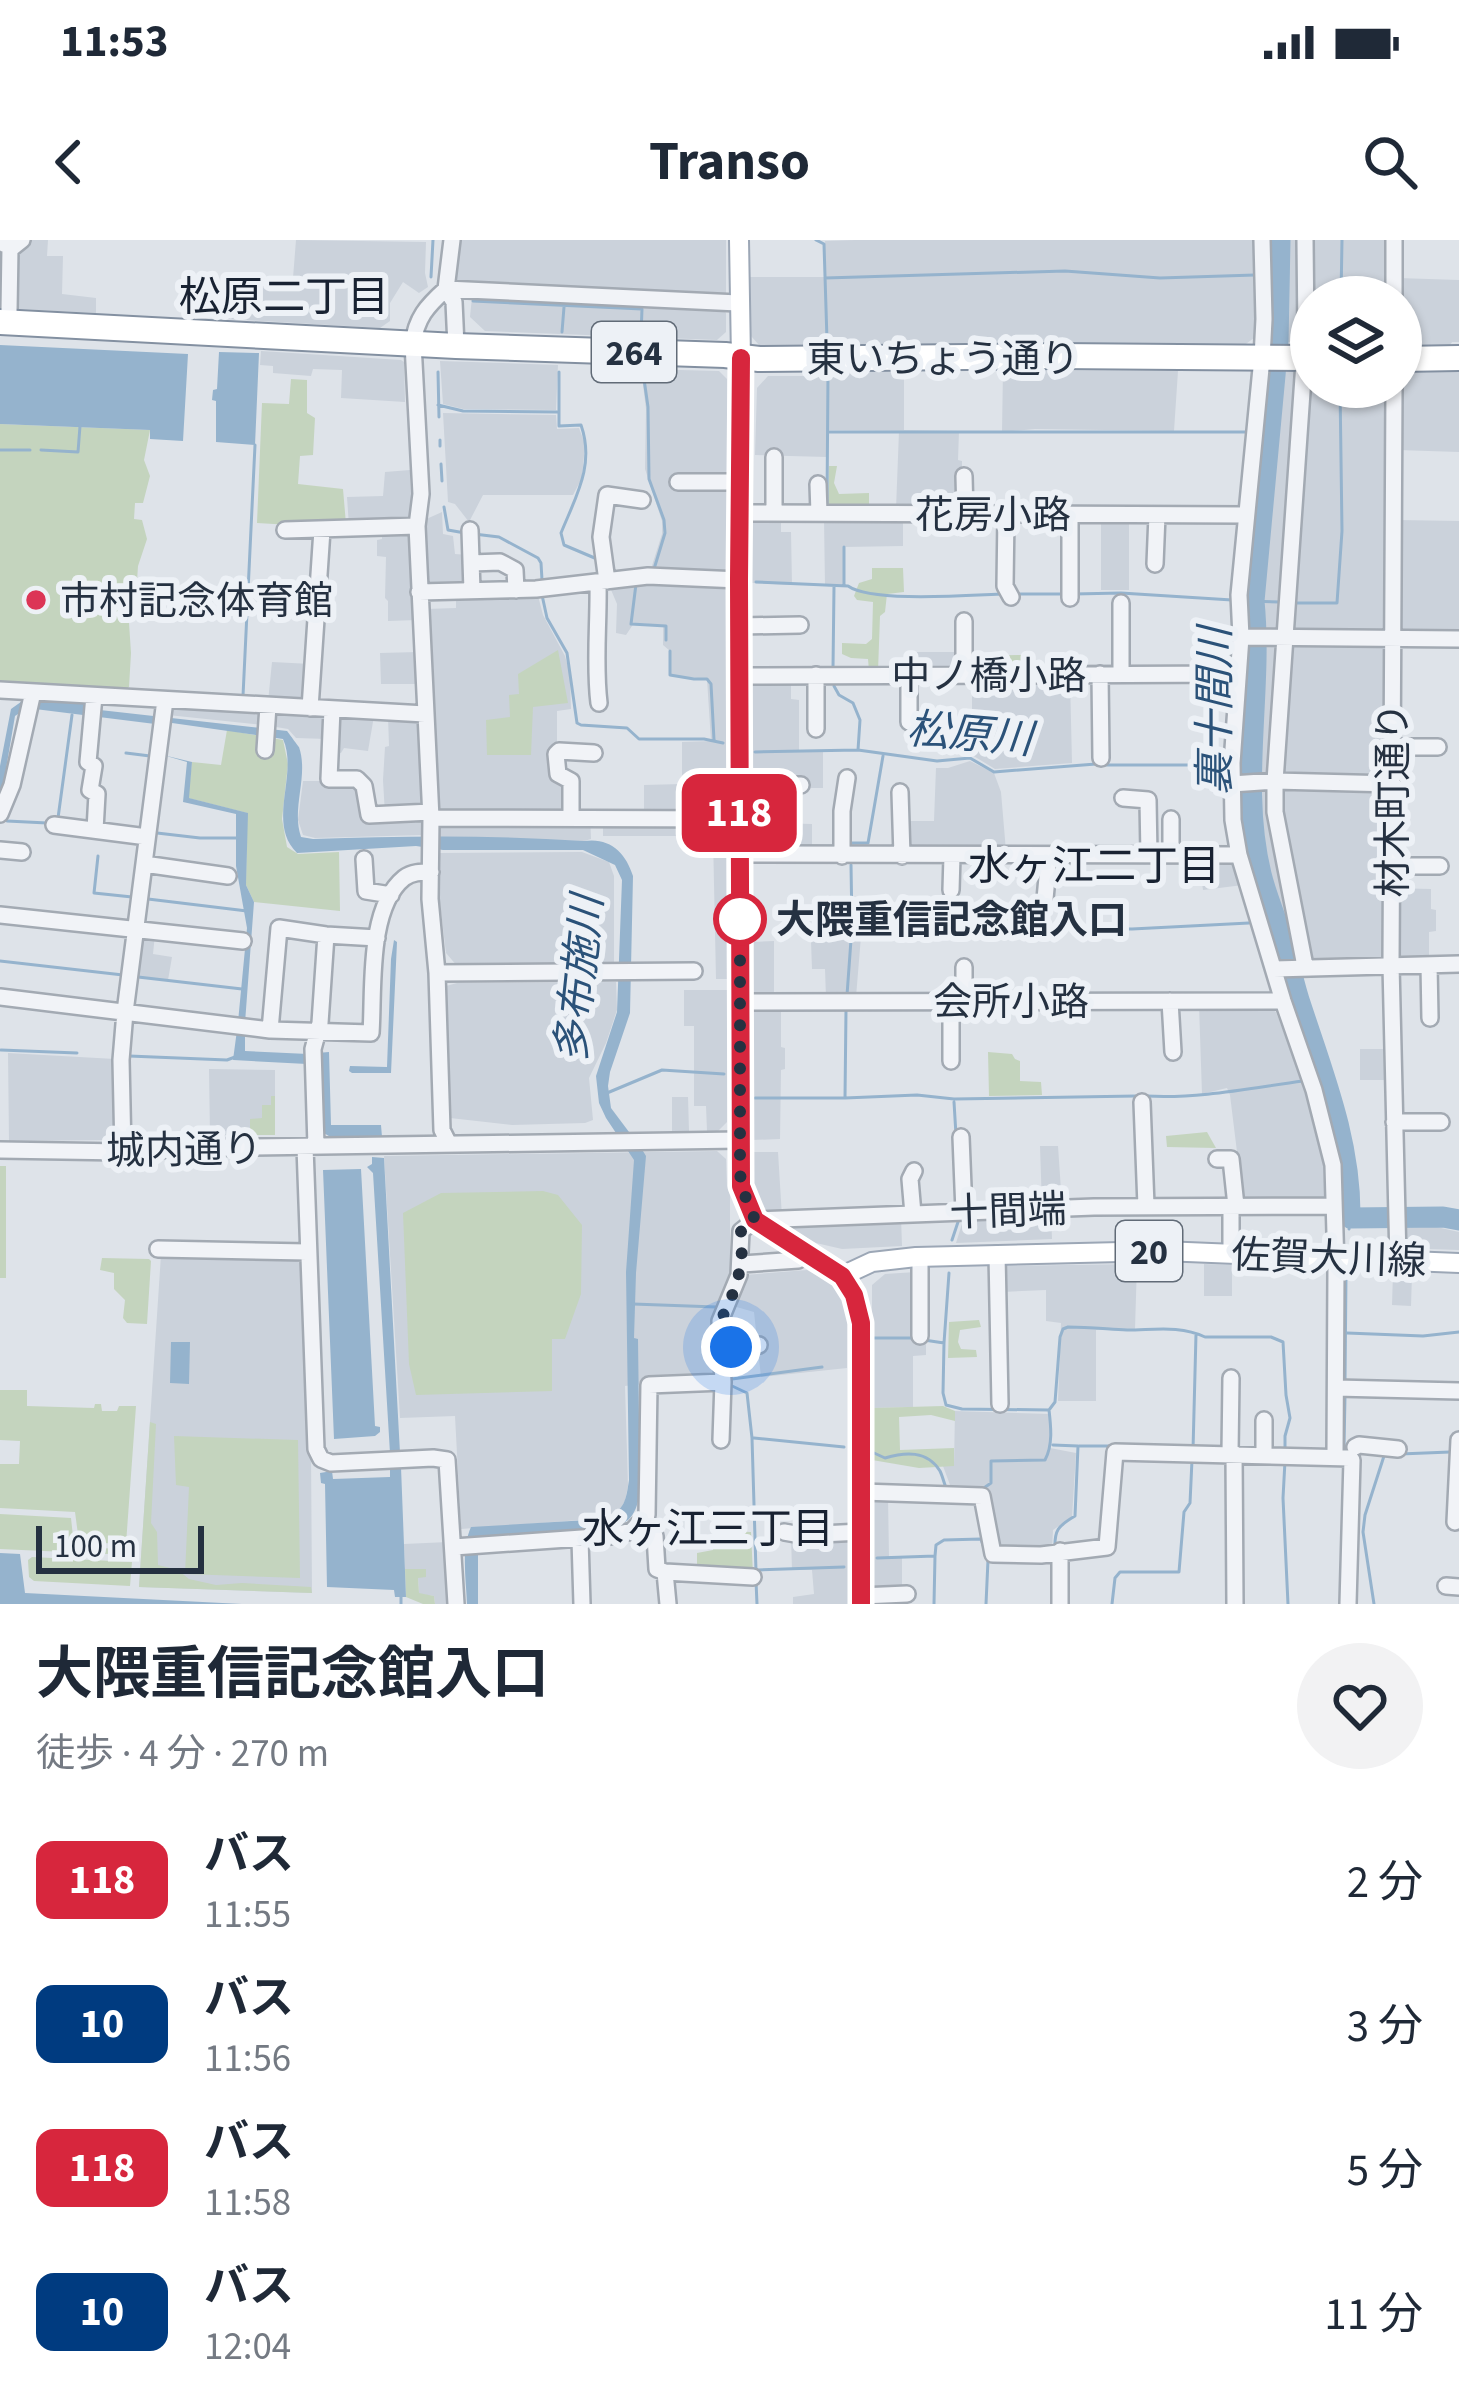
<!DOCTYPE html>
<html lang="ja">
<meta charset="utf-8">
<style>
body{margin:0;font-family:"Source Sans 3","Noto Sans JP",sans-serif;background:#f2f2f3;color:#1f2937;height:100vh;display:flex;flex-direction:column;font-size:45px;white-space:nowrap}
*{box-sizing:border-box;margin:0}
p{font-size:39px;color:#747a83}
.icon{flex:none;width:66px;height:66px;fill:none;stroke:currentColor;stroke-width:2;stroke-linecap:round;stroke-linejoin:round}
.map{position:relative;height:1364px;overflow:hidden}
.details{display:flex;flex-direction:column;background:#fff;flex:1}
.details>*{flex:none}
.badge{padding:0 24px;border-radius:18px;font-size:42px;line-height:78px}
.tools{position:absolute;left:1290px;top:36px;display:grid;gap:24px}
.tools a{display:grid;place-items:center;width:132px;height:132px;border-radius:50%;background:#fff;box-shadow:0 3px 9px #0004;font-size:60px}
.scale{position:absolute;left:36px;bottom:30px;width:168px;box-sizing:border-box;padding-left:12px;border:6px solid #253141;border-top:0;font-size:33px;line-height:42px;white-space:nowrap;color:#253141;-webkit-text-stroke:9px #edf1f6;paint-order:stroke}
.you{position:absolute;width:60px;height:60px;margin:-30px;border:9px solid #fff;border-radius:50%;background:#1a73e8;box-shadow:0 0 0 18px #1a73e833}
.map>.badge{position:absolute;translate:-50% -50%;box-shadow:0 0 0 6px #fff}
.round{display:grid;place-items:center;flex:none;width:126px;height:126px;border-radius:63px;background:#f2f2f3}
.overview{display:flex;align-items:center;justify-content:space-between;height:204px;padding:0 36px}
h1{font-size:57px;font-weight:700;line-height:90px}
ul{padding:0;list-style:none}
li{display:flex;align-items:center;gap:36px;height:144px;padding:0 36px}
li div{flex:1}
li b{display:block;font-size:45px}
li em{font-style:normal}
li .badge{min-width:132px;font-weight:700;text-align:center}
.status{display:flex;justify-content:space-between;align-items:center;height:84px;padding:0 60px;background:#fff;direction:ltr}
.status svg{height:33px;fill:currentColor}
header{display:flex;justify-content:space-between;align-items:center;height:156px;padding:0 36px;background:#fff;font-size:54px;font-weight:700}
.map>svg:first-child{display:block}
.built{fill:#cbd2db}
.green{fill:#c4d4be}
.water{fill:#95b3cd}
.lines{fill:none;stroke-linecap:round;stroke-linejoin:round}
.stream{stroke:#95b3cd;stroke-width:3}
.river{stroke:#95b3cd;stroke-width:21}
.minor-casing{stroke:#a3aab3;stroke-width:20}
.major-casing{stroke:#9ca7b6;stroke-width:22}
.highway-casing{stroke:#8390a1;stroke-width:28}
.minor{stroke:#f1f3f7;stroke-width:15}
.major{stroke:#fff;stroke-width:18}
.highway{stroke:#fff;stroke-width:24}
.line-casing{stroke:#fff;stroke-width:27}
.line{stroke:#d7263d;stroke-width:18}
.walk{stroke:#253141;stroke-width:12;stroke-dasharray:0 21.6}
.poi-dot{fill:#dc3556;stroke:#edf1f6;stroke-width:4.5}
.stop-dot{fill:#fff;stroke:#d7263d;stroke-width:6}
.labels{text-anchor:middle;stroke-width:12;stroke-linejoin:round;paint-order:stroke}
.shield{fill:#edf1f6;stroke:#616b77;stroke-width:3}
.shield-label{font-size:36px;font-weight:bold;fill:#253141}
.street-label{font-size:39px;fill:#253141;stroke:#edf1f6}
.poi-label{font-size:39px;fill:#253141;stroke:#edf1f6;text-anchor:start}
.stop-label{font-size:39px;font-weight:bold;fill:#253141;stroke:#edf1f6;text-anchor:start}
.neighbourhood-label{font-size:42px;fill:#182232;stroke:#edf1f6}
.water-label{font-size:42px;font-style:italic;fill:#2b5279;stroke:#edf1f6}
</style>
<div class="status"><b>11:53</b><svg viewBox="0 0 49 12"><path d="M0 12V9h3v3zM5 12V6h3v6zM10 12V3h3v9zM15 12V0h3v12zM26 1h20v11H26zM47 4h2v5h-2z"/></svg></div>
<header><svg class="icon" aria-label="back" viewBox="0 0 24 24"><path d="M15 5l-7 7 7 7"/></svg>Transo<svg class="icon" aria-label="search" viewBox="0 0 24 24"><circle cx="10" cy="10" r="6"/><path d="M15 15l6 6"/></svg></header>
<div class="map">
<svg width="1459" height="1364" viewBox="0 0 1459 1364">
<rect width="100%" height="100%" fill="#dee3e9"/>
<path class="built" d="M0,0h48l-1,16h16l-1,38 34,4v15l-96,-5z
M296,0l130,2 -1,31 3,14 -9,6 -16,-11 -13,21v18l-10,7 -153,-9 2,-43 64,2z
M458,0h268v53l-3,4 -270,-15z
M855,0h402l-3,98 -11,8 -484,-1 -8,-9 -1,-59h75v-36z
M1285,0h113v38l61,2v62h-7l-3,5 -48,-1v-49h-90v49h-17l-2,-4h-9z
M472,57l250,11 4,5v19l-9,8 -232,-9 -15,-14z
M261,111l140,9 3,2 1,40 -64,-4 1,-28 -29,-1 -2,7 -38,-3v-7l-13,-1z
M440,121l118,4 -2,45 -93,-1 -20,-5z
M641,129l78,2 8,8v197l-77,-4 12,-38v-13l-17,-52 1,-60z
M904,129v61l55,1 -1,29 4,1v48h-66l3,-78 -71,-1 -1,27 -72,-2 2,-67 11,-12h53l8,-5z
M1003,130l175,1 -4,60 -139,-2 -33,3z
M1459,130v82l-61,-2 -1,70 62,1v116l-67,-1 -2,252 41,1v20l5,1v21l-7,1v27l-133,2 -29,-90 -11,-59v-53l7,-113 -4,-52 19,-218 10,-5h23v16h90v-16z
M443,173l113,2 1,14 22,-1 6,16 -3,34 -9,17h-90l-14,27 -14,-18 -7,-2z
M410,230l2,54 -63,2 -2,-29 36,-1 2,-24z
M442,272l1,22 10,2 2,18 13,1 3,32 -46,2 -3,-68z
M755,278h26v14h10l1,53 -40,-2v-61z
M824,279l79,1v26l-59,1 -1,40 -18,-1z
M1129,279v71h-28v-70z
M413,290l4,90 -29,1v-20l-3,-3 1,-41 -9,-1v-16l5,-1v-7z
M648,342l79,3 1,222 -7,7h-77v-29l38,-1v-42l29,-1 -4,-62 -37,-4v-24l-7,-6v-20l-29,-2 -8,12 -10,-2 1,-29 -8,-19z
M537,352l6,23 22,41 5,18 1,35 -14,2v37l12,65h21l1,26 -7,2 -147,-4 2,-24 -4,-4 -9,-200 30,-1v-13z
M418,412l1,32h-38l-1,-31z
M915,412h45l1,18h-46z
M272,422l39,2 -3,40 -40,-2z
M972,439h98l2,84 -77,6 -23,-14z
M757,440h34v19l8,1v51l24,1v36h-46v35l35,1v27l-60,-4v-162z
M169,465l95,6 -1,14 -95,-10z
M272,471l57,3 -2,25 -31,-1 -8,-9 -18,-3z
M335,474l39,2 -6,35 -24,-3 -3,5 -8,-2z
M388,476l34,2 4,91 -3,26 -108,3 -12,-3 -5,-15 5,-39h52l12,33h18l-2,-34 2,-33 4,-1z
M970,521l24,12 7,19 5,59h-101v-30h29l2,-53h12z
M603,586h119l4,6 1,147h-11l-3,-143h-110z
M582,612l27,10 5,14v89l-156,2 -12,-14 -7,-58v-42z
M1199,621h36l8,24 -40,5z
M852,684h10l-6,73h-30l-1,-28h-13l-1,-28 39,-2z
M141,692l14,2 -2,20 19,3 -4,23 -33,-4z
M774,701v56h-18l-4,-6v-49z
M616,742l1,28 -11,33 -17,35 4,42 -8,3 -73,2 -62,-7 -4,-132 11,-3z
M684,750h43v132l-9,9h-11l-1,-25h-12v-80h-10z
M757,765h24v42l4,1v21l-4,1 -1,69 -28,1v-130z
M1199,765h66l11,7 32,85 15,64 2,38 -89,4 2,-43 -8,-65 -3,-7 -25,6z
M1360,809h30v31h-30z
M8,813l107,6v81l-106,1z
M209,829l66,1v65h-65z
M672,857h16l1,34h-17z
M1040,906h18l4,59 -20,1z
M717,911l9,8 1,27 3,9v79l-15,45v51l-8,7 -82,9 3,100 -3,15 -7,12 -12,5 -145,11 -6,-113 -55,2 -16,-262z
M752,912h26l4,65 -13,-3 -13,-19 -3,-12z
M1051,971l1,28 -96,4 9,-29z
M901,977l1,29 -60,3 -26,-6 -30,-17z
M1432,986l27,6v18l-58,-2v-20z
M161,1015l126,1 13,7 4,12 7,177 1,141 -173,-6z
M1137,1024l-2,65 -39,1v71h-38l3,-78 -15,-2v-31l-44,2v-26z
M1204,1024l28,1v31h-28z
M807,1030l25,14 10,14 5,15v55l-86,9 -7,-65 -21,-6 11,-31z
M916,1032l3,69 7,1v13l-13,1v51l-41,1v-123l13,-11z
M1393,1033l19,1 -1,32 -19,-1z
M955,1171l96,3 -1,34 26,5 -4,64 -19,13 -1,19 -58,2 -10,-56 -31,-2 -10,-27 11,-1z
M877,1257h11l1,60 13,1v46h-29l-1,-102z
M848,1295v69h-55v-7l21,-3 -2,-24h-20l-1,-34z
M448,1302l3,62h-16l-1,-8 -15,-2 -1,-17 7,-8h-20l-1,-25z"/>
<path class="green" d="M291,139l16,1v33l8,5 -2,37 -13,1 -2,28 45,5 3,35 -21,3 -68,-4 5,-120 27,1z
M0,184l150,6 -6,30 6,16 -7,27h-8l-1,16 8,1 5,19 -9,27 -2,30 -7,27 2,30 -2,34 -6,5 -123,-7z
M829,226h8l-3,17 5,11 30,-1v16h-41z
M872,328h31l1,24 -17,2 -2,18 -5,4 -2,55h-9l-1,-12 -17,-1 -9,-4v-11l24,1 6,-5 1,-37 -16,-2 -3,-4 5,-13 13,-4z
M558,410l10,53 -35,4 -2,48h-44l-1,-35 24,-3 -1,-22 10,-1 -1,-20z
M1021,415l1,15h-55v-14z
M227,490l56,10 5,24 -6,55 5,28 11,7 41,-2 1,59 -86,-9 -8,-17 1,-72 -59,-15 4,-36 29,3z
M985,658l10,1 3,16h19l15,4v6l-23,-3 -132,3v-18h69l2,12 34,-2z
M988,812l24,2 3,5 5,2v20l21,1 1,13 -53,1z
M271,856h4v39h-25v-16l12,-1v-13h9z
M1207,892l9,16 -49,-1 -1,-11z
M0,926h6v112h-6z
M543,951l15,4 24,30 -1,69 -16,45h-13v52l-136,4 -7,-31 -6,-151 38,-20z
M102,1018l47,1 2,2 -4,63 -20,-1 -4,-5 2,-18 -11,-11v-16l-14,-3z
M979,1080l2,7 -21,3 -2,12 3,7 15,1 1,7 -29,1 1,-36z
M0,1150h27v16l67,2 1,-4h6l1,7h15l2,-5h17l-10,138 -47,-2 -4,-30 -75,-4v-44h19l1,-23 -20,-1z
M943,1166l12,5v10l-24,-6 -32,2 1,33 54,-2v18l-35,2 -47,-8v-52z
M150,1182l6,2 -5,99 6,9 1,33 20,5 11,9 27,6 26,-2 69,4 1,6 -173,-6z
M174,1196l124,4 2,138 -115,-4 4,-87 -13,-2z
M0,1274l71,4 3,28 57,4v5l-131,-6z
M714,1291l37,1 2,43 -56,-4v-18l16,-3z
M32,1317l100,5 -2,24 -96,-5 -5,-4 -1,-17z
M405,1329h21v8l-8,1 1,15 15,3 1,8h-12l-17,-7z"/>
<path class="water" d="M0,105l188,9 -5,87 -33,-2v-9l-150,-6z
M219,112l40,1 -4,92 -39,-3v-41l-4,-1 1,-10 4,-1z
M25,459l63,5 3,5 196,22c1,1 11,15 12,16 10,29 -8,61 2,90l12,2c91,-3 181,-4 271,2 26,-4 42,12 49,35l-3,137 -20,59 -2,14 3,22 18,24 3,1 14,23 -10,117 -2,65 4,1 2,155c-2,9 -5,20 -12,26 -18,14 -119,16 -147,19l-3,2v63h-11c-1,-25 -6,-55 4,-77l134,-8c20,-9 21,-19 24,-39l-3,-208 8,-112 -28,-42 -7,-15 -3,-27 21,-64 5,-132 -7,-15 -32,-15h-140l-27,-4 -119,7c-31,-30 2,-79 -14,-114l-118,-17 -10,2 -128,-16 -12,8 -15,88v-38l11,-57z
M163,515l29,7 -3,36 59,15 -2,72 8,17 -9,121 -7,-1 9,-94 -11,-62v-52l-53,-12 4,-40z
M394,700l3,2 -6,131h-39l-3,-2 1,-5 37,1 4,-108z
M237,790l8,1v20l63,3 -1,10 -74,-4z
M329,812l2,73h50l1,12 -53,-1 -9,-5 -3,-78z
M372,917l12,1 16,295h-10l-17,-280 -6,-6 5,-3z
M361,929l14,257 5,1v5l-5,4 -41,3 -11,-269z
M171,1102h19l-1,42 -19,-1z
M390,1227h11l5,130h-11l-1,-7 -67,-3 -2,-103 -4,-1 -1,-10 12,-2 1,8 57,-2z
M0,1313l20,1 5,39 217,11h-242z"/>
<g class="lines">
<path class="stream" d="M816,0l8,4 3,96
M431,37l2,-37
M825,38l240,-7 95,7 95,-3
M1341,57l1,-57
M473,61l169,8 -1,26
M562,92l2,-25
M438,132l1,45
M559,132v54l22,-1c14,40 -5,71 -20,108l3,12 33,14
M643,132l5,35 1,72 15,41 1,13 -11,36
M438,165l25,6 94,1
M828,192h418
M440,200v6
M0,210h30
M41,210l37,2 2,-26
M441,224l1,17
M827,263l1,-129
M444,267l4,23 17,3
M474,294l25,3 39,21 3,5 1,17
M756,342l92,4c24,17 123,9 156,8
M636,344l-5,40 35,2v14
M844,346v-39
M1014,354h50
M1074,354l47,-1 111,7
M542,355l5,23 20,35 10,70 4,2 46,3 12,11h65l19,4
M1247,361l33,1
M1295,363h42l5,-72 -2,-144
M670,411v24l24,4h13l4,5 3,56
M833,428l1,-81
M834,446l5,9 14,8 7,17 -2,30
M243,456l12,-251
M755,512l103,-2 79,11 33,-3 24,14 102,-8
M126,513l24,3
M1106,525h122
M1238,525h13
M58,578l14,-103
M7,581l40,2
M157,593l43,5h37
M851,608l-1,-5h18l15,-87
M98,616l-4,37 38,4
M148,659l99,12
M852,686l280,3 117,-6
M0,721l123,14
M138,737l104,12
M847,755l5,-69 -1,-61
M1,810l76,3
M129,816l98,4 8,-3
M607,853l55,-23 62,4
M1146,856c53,3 105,-8 157,-15
M755,858h90l72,-3 37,4 182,-3
M845,858l1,-88
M954,862l2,33
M1349,989l1,-11
M952,1000l7,-21
M633,1064l83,3
M1347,1093l76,3 36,-4
M874,1098h41
M924,1100l20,3 -1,50 3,12 16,4 87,1c2,17 4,35 -4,50l-54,1v22l-10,7
M944,1103l5,-70
M732,1139l90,-12
M1345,1140l1,-106
M730,1142v3l17,8 5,45 4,133
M1345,1156l-1,50 5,3
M1049,1170l6,-8 5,-65 3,-8 5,-2c20,0 39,2 59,3 27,0 53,-5 78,7h66l12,5 3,53 4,23 -5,18v16
M754,1198l90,9
M1053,1205l25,1 -3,70c-17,10 -21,14 -20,34
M1079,1206h32
M1193,1210l3,-116
M874,1213l11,5c20,-6 42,-8 55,13 3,6 4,13 7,19
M1400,1214l50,-2
M1285,1221l-2,37 5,106
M935,1316l1,-11 8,-5 37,-1 4,12
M877,1318l58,-2 -1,48
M758,1330l86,-3
M756,1341l1,23
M401,1364v-11
M986,1364l2,-44
M1112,1364l3,-26 5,-6h59l5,-60 6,-9 2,-43
M1374,1364l-11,-72 2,-17 19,-59"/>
<path class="river" d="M1280,0l-2,103 -24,258c9,91 -15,183 7,273 5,21 14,41 20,61 8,23 12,48 20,71 23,70 50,137 49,212l93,-1 16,3"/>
<defs>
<path id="minor" d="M1262,0l2,79 -2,39 -23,237 2,42 -9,126 1,57 6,35 44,146 31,89 19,75 3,103 -1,188
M0,2l12,6 10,-8
M1394,57v-57
M9,71l1,-63
M456,106l-2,-44 -8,-13 292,14
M1394,147l-3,578 7,295
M774,217v56
M964,236l1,38
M678,242h62
M818,244l1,29
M739,273l507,2
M1006,274l-1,72 6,11
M285,290l132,-4
M470,290l2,61
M471,323l29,-1 15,8 1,20
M1155,324l2,-49
M607,341l-6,-44 6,-42 35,5
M598,342c1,40 -4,81 1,121
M419,352l117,-3 112,-13 91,4
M1070,358v-83
M1121,363v71
M964,381v54
M740,386l60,-1
M1241,397l218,2
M1100,434l1,84
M816,435v54
M740,436l497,-2
M0,450l425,24
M94,456l-6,66 6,4 -4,24 7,4 -2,36
M310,468l12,-178
M332,469l-3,70h28l7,7 5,29 62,-3
M909,482v-47
M1393,507h45
M265,510l3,-44
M1232,544l43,-3 118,3
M739,545h62
M900,552l2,64
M1123,558l25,2 1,55
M0,574l12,-29 21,-93
M431,578l308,1
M571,578v-37l-13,-7 -2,-20 3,-3 35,2
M1171,579v36
M54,585l93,12
M0,610l22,2
M740,614l499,1
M842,616v-45l5,-33
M364,619l2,32 25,4
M144,624l84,12
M1392,626h48
M951,650l1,-34
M1045,659l4,-43
M0,675l243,26
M1429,725l1,53
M1305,726l-30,-154v-31l31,-447 -1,-94
M1274,729l185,-5
M437,733l257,-2
M0,757l270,33 101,3c3,-43 -4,-125 33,-155 8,-6 17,-6 27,-6
M964,761v-34
M1170,761l3,51
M740,762l543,-1
M270,790l9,-102 47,7 51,3
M951,821v-60
M1142,862l4,104
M1394,882h47
M961,897l3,75
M449,904l-7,-14 -5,-157 -7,-74 1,-81 -14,-292 4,-32 -8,-150c3,-26 14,-38 33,-55l6,-49
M316,906l-3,-97 7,-26 6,-88
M305,907l11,302 5,10 10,4 102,-5 14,2 9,144
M0,910l123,2 69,-4 547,-8
M123,912l-2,-92 4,-48 40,-312
M1217,919h14l5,47
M1231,966v46
M913,974l-3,-35 4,-8
M158,1009l149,3
M997,1014l3,150
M920,1017v79
M742,1024l56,-4 5,-8
M721,1107l38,-2
M1336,1148l123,3
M721,1200l2,-58
M1355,1207l4,-2 39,4
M1230,1213l1,-75
M1234,1213l1,151
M1264,1214v-34
M862,1252l120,4 11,58 48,1 66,-8 8,-95 235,6 2,2 -4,144
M641,1282l14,14 2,33 8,3 3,32
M1455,1282l4,-82
M784,1292l17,3 60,-3
M580,1299l2,65
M454,1307l156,-11 22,-5 15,-16 2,-130 74,-3 -3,-61 19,-46 2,-44 14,-11 339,-13 239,-1
M1060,1311v53
M665,1332l88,5
M1446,1346l13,1
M861,1356l46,-2"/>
<path id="major" d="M739,0l2,118 -2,222 2,606 14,34 87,56 12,19 7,28v281
M842,1036l30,-14 44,-5 247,-6 296,12"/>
<path id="highway" d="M0,82l456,24 269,9 34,4 298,-3 254,2
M1401,119l58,-1"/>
</defs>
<use href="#minor" class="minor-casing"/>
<use href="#major" class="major-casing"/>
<use href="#highway" class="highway-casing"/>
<use href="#minor" class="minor"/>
<use href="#major" class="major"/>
<use href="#highway" class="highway"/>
</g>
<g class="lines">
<defs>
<path id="line" d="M741,118l-2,222 2,606 14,34 87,56 12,19 7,28v281"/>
</defs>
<use href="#line" class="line-casing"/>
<use href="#line" class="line"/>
<path class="walk" d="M731,1107h-10l-1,-25 11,-23 11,-35 -1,-33 14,-11 -14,-34 -1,-17v-250"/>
</g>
<circle class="poi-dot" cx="36" cy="360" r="12"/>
<circle class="stop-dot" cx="740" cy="679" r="24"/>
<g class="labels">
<g class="shield">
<rect x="592" y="82" width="84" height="60" rx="9"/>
<rect x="1116" y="981" width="66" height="60" rx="9"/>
</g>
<g class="shield-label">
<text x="634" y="125">264</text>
<text x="1149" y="1024">20</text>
</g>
<g class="street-label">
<text x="943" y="132">東いちょう通り</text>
<text x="993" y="288">花房小路</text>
<text x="989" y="449">中ノ橋小路</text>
<text transform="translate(1392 560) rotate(-90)" y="14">材木町通り</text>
<text x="1011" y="775">会所小路</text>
<text transform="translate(184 909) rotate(-1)" y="14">城内通り</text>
<text transform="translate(1008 970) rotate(-2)" y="14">十間端</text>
<text transform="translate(1329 1017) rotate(2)" y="14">佐賀大川線</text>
</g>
<g class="poi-label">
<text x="60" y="374">市村記念体育館</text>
</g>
<g class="stop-label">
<text x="776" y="693">大隈重信記念館入口</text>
</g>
<g class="neighbourhood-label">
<text x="284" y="71">松原二丁目</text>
<text x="1094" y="640">水ヶ江二丁目</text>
<text x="708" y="1303">水ヶ江三丁目</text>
</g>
<g class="water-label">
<text transform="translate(1214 471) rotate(-90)" y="15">裏十間川</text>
<text transform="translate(970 493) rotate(5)" y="15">松原川</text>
<text transform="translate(578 739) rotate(-84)" y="15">多布施川</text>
</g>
</g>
</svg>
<div class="tools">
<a><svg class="icon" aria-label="layers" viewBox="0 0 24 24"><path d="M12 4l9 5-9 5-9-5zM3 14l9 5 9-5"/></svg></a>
</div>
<div class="scale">100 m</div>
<div class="you" style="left:731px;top:1107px"></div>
<b class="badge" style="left:739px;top:573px;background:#d7263d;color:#fff">118</b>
</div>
<section class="details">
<div class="overview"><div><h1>大隈重信記念館入口</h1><p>徒歩 · 4 分 · 270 m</p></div><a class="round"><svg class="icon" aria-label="heart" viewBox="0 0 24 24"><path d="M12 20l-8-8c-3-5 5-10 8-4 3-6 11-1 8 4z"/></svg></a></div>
<ul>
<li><span class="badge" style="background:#d7263d;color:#fff">118</span><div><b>バス</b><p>11:55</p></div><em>2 分</em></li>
<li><span class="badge" style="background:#003b80;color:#fff">10</span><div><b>バス</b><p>11:56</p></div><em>3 分</em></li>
<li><span class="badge" style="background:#d7263d;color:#fff">118</span><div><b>バス</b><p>11:58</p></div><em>5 分</em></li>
<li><span class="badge" style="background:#003b80;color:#fff">10</span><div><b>バス</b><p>12:04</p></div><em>11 分</em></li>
</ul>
</section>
